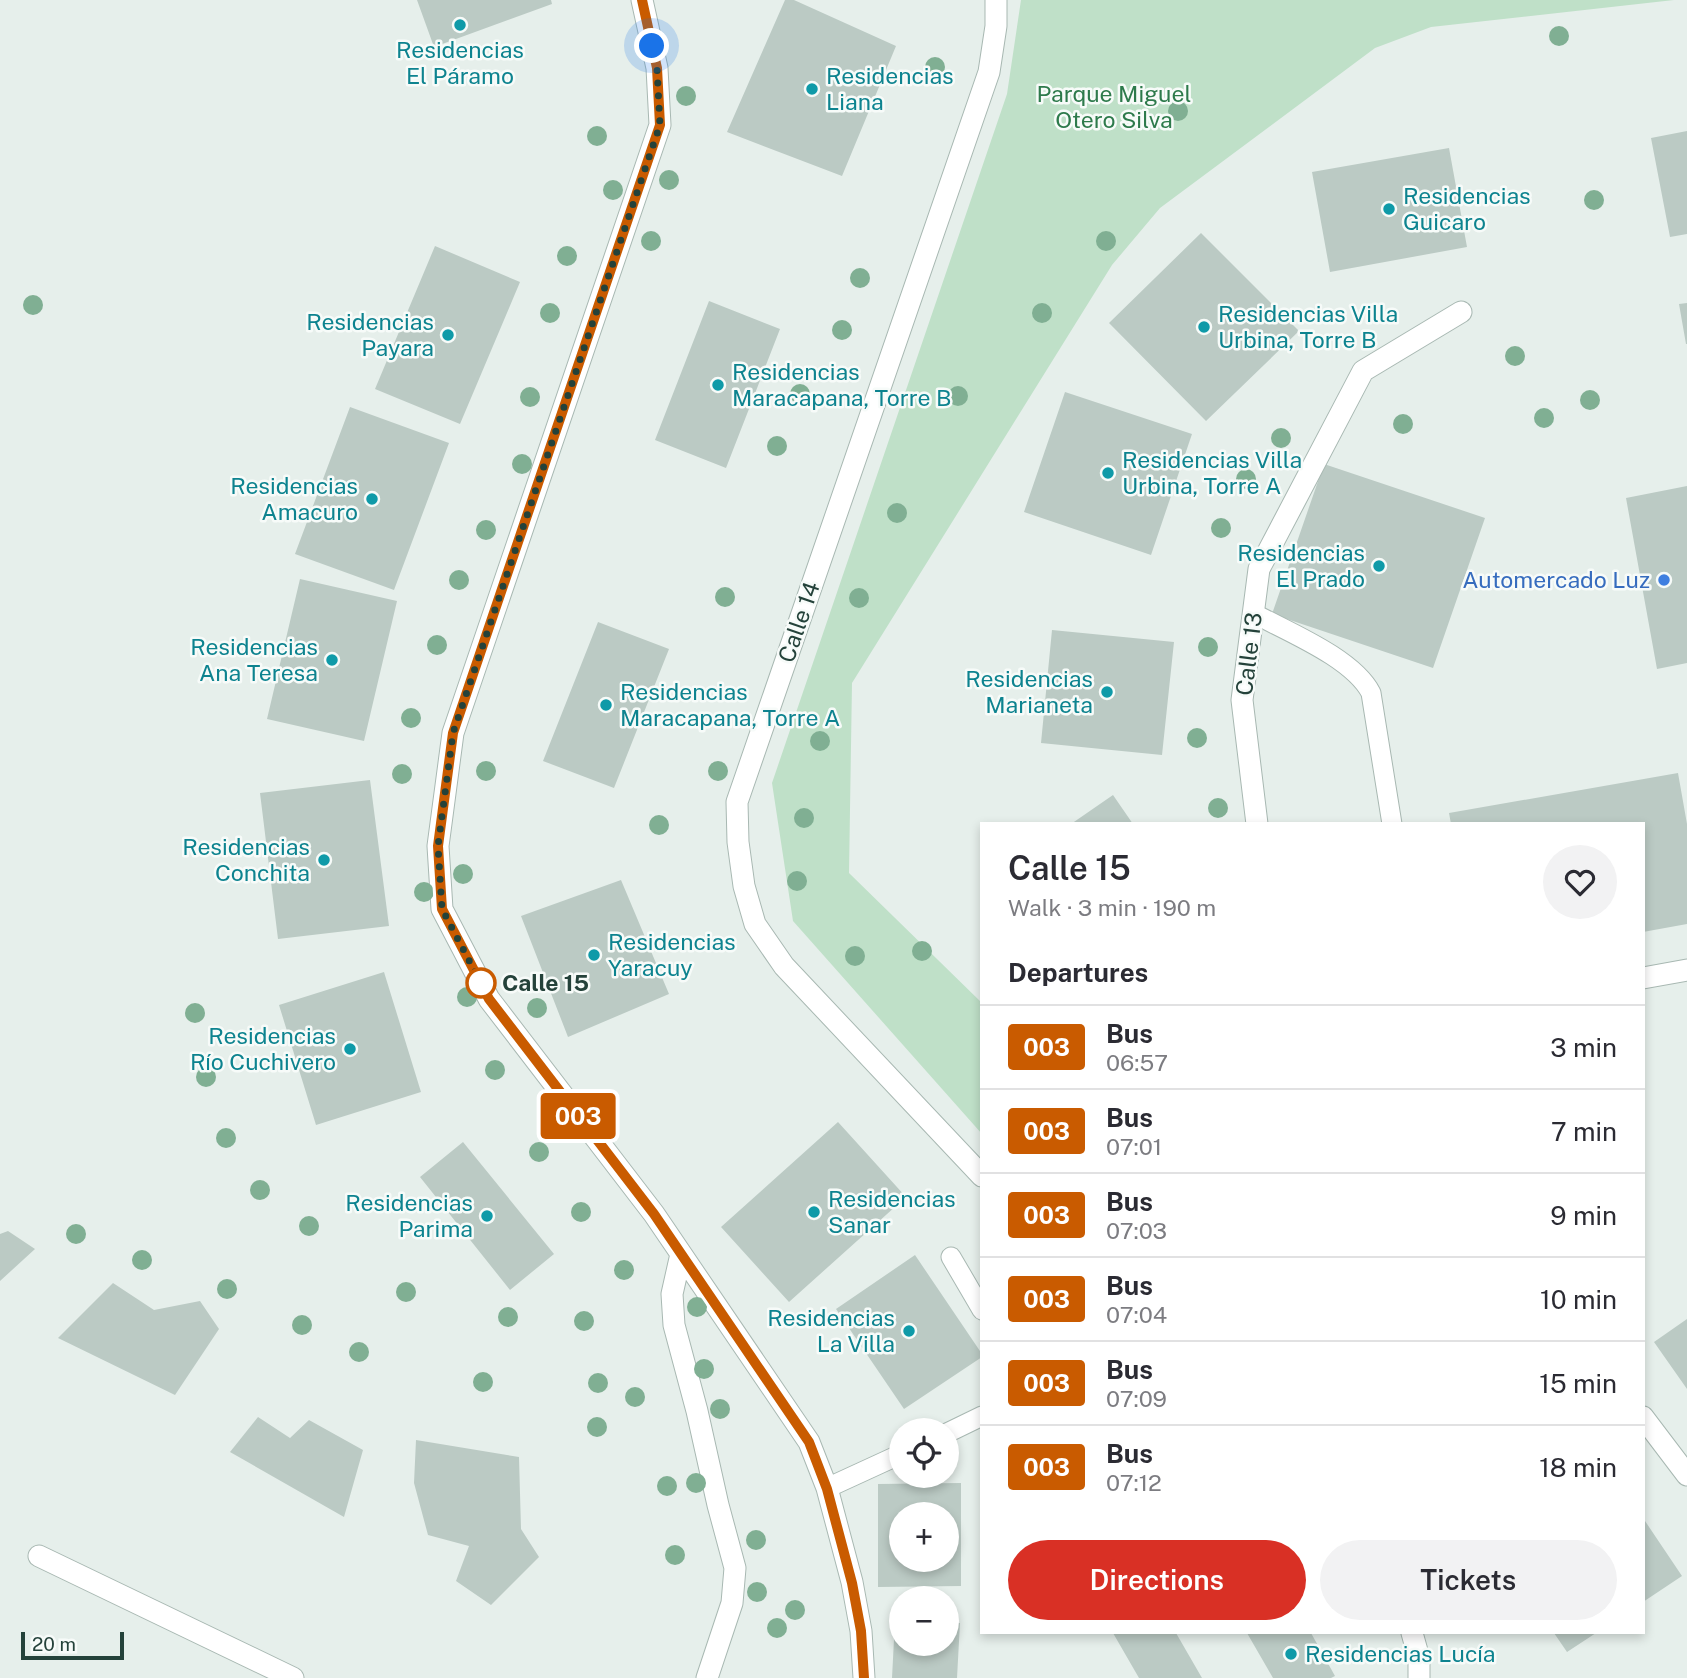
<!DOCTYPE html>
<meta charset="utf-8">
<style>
body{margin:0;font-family:"Public Sans",sans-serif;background:#f2f2f3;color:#2b2b33;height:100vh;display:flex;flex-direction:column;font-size:26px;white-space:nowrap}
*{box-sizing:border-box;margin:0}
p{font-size:23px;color:#7c7c81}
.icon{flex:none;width:38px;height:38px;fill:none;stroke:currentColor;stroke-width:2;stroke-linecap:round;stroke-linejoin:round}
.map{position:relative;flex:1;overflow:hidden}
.side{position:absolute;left:980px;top:822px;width:665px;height:812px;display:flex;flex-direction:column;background:#fff;border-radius:0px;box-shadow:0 4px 10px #0003}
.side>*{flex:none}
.badge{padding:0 14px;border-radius:5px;font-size:24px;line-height:46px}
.controls{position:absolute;left:889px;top:1418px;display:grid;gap:14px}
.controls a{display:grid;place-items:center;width:70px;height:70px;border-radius:50%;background:#fff;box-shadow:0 4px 10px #0003;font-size:35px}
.scale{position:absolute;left:21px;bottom:18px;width:103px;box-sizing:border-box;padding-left:7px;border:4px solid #24423a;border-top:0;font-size:19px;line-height:24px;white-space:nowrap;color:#24423a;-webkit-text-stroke:5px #f7fbf9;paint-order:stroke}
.you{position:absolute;width:35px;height:35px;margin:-18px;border:5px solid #fff;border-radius:50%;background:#1a73e8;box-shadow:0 0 0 10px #1a73e833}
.map>.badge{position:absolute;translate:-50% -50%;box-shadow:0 0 0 4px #fff}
h2{padding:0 28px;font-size:26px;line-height:63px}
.round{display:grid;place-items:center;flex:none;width:74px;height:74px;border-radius:37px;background:#f2f2f3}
.overview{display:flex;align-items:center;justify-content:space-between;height:119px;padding:0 28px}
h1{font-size:33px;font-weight:600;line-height:52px}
.button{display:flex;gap:14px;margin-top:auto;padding:14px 28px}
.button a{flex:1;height:80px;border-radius:42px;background:#d93025;color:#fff;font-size:28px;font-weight:600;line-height:80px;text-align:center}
.button a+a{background:#f2f2f3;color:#2b2b33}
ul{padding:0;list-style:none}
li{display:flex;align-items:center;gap:21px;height:84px;padding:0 28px;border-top:2px solid #e1e1e2}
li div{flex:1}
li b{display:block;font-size:26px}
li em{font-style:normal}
li .badge{min-width:77px;font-weight:700;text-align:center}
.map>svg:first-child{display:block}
.green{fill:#bfe0c8}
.building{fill:#bbcac4;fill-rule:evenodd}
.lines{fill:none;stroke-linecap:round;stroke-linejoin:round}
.service-casing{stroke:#a8b8b2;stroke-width:21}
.minor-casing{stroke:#a8b8b2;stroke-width:23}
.service{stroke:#fff;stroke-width:19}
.minor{stroke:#fff;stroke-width:21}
.tree{fill:#80af93}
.line-casing{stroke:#fff;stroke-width:16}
.line{stroke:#c95b00;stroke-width:10}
.walk{stroke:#24423a;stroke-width:7;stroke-dasharray:0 12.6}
.culture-dot{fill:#0f9aa8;stroke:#f7fbf9;stroke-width:2.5}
.shop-dot{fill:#3f7fe0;stroke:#f7fbf9;stroke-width:2.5}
.stop-dot{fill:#fff;stroke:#c95b00;stroke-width:3.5}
.labels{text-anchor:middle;stroke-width:5;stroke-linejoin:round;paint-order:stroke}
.culture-label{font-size:23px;fill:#0d838f;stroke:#f7fbf9;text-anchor:start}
.park-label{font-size:23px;fill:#2d7a4b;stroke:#f7fbf9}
.shop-label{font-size:23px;fill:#366cbe;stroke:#f7fbf9;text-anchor:end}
.street-label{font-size:23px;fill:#24423a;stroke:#f7fbf9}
.stop-label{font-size:23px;font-weight:bold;fill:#24423a;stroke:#f7fbf9;text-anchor:start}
</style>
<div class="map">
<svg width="1687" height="1678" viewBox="0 0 1687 1678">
<rect width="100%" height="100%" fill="#e6efeb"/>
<path class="green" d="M1021,0h653l-243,27 -56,21 -215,160 -48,57 -260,418 -3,190 133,130v131l-189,-213 -21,-138 235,-689z"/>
<path class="building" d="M417,0h134l1,4 -118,43z
M785,0h9l102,46 -54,130 -115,-44z
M1687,131v103l-17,3 -19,-99z
M1449,148l18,99 -137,25 -18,-100z
M1201,233l98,98 -93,90 -97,-98z
M435,246l85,36 -60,142 -85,-35z
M709,301l71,28 -54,139 -71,-28z
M1687,303v41h-1l-7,-40z
M1065,392l127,42 -41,121 -127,-43z
M350,407l99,36 -55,147 -99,-36z
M1324,464l161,54 -52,150 -161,-54z
M1687,486v177l-30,6 -31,-171z
M300,579l97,22 -33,140 -97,-22z
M598,622l71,27 -55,139 -71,-27z
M1052,630l122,12 -12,113 -121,-12z
M1678,773l9,51v100l-44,8v-108h-192l-2,-11z
M370,780l19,146 -111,13 -18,-146z
M1113,795l20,29h-62z
M621,880l48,114 -101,43 -47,-121z
M384,972l37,120 -105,33 -37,-120z
M838,1122l68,75 -117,105 -68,-75z
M463,1142l91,112 -44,36 -90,-113z
M8,1231l27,18 -35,32v-47z
M915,1255l67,99v3l-78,52 -68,-100z
M113,1283l41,27 46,-9 19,28 -44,66 -117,-57z
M1687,1319v70l-33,-47z
M258,1417l32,21 19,-18 54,30 -19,67 -114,-65z
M416,1440l103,17 2,72 18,28 -48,48 -35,-24 13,-35 -41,-11 -14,-52z
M961,1483v103l-83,1v-103zM901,1514h46v45h-46z
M1643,1518l39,58 -39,26z
M895,1620h6v23h46v-20h13l-3,55h-65z
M1113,1633h63l26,45h-63z
M1247,1633h64l24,43 -4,2h-58z
M1554,1633h42l-29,19z"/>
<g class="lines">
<defs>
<path id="service" d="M1253,613c35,19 100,45 118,80l21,131
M951,1257l31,53
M947,1433l35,-17
M827,1488l74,-34"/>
<path id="minor" d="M642,0l15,68 3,57 -207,608 -15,113 4,63 47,90 165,215 155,228 18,46 25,94 9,49 3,47
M1257,824l-15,-124 17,-131 104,-198 98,-59
M1643,978l44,-8
M982,1176l-198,-210 -29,-42 -11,-38 -6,-44 -1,-40 252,-730 7,-46v-26
M681,1254l-9,40 2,31 23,86 21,94 17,63 -3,35 -25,75
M1643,1417l44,58
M39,1556l254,122
M1412,1633l7,25v20"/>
</defs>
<use href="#service" class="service-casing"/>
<use href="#minor" class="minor-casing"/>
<use href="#service" class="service"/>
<use href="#minor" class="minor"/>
</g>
<g class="tree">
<circle cx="1559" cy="36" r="10"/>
<circle cx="935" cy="67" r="10"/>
<circle cx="686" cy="96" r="10"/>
<circle cx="1178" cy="111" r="10"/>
<circle cx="597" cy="136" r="10"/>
<circle cx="669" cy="180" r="10"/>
<circle cx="613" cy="190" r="10"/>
<circle cx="1594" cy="200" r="10"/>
<circle cx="651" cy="241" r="10"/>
<circle cx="1106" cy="241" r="10"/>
<circle cx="567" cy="256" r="10"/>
<circle cx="860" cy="278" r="10"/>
<circle cx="33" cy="305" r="10"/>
<circle cx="550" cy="313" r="10"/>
<circle cx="1042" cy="313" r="10"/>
<circle cx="842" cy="330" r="10"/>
<circle cx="1515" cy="356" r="10"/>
<circle cx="800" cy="394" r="10"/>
<circle cx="958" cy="396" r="10"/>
<circle cx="530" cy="397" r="10"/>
<circle cx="1590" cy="400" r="10"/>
<circle cx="1544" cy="418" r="10"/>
<circle cx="1403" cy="424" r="10"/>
<circle cx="1281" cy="438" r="10"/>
<circle cx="777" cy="446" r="10"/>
<circle cx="522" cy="464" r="10"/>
<circle cx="1246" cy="479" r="10"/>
<circle cx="897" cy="513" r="10"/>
<circle cx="1221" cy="528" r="10"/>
<circle cx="486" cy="530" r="10"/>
<circle cx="459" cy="580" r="10"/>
<circle cx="725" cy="597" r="10"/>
<circle cx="859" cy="598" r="10"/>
<circle cx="437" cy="645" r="10"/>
<circle cx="1208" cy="647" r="10"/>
<circle cx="411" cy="718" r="10"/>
<circle cx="1197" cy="738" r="10"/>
<circle cx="820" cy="741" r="10"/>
<circle cx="486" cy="771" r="10"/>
<circle cx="718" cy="771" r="10"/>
<circle cx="402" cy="774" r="10"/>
<circle cx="1218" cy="808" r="10"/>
<circle cx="804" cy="818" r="10"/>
<circle cx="659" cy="825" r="10"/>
<circle cx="463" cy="874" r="10"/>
<circle cx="797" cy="881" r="10"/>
<circle cx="424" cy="892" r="10"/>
<circle cx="922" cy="951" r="10"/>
<circle cx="855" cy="956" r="10"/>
<circle cx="467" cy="997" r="10"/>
<circle cx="537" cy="1008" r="10"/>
<circle cx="195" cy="1013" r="10"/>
<circle cx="495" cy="1070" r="10"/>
<circle cx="206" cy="1077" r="10"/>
<circle cx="226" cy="1138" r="10"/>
<circle cx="539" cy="1152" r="10"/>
<circle cx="260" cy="1190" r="10"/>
<circle cx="581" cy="1212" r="10"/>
<circle cx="309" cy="1226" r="10"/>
<circle cx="76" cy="1234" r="10"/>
<circle cx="142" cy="1260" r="10"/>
<circle cx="624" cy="1270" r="10"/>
<circle cx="227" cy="1289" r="10"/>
<circle cx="406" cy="1292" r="10"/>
<circle cx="697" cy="1307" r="10"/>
<circle cx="508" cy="1317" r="10"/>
<circle cx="584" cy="1321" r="10"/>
<circle cx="302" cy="1325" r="10"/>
<circle cx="359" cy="1352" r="10"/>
<circle cx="704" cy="1369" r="10"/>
<circle cx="483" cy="1382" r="10"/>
<circle cx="598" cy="1383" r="10"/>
<circle cx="635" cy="1397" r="10"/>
<circle cx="720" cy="1409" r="10"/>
<circle cx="597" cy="1427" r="10"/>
<circle cx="696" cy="1483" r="10"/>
<circle cx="667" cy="1486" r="10"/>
<circle cx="756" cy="1540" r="10"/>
<circle cx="675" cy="1555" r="10"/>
<circle cx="757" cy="1592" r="10"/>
<circle cx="795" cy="1610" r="10"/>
<circle cx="777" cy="1628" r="10"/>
</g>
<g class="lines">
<defs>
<path id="line" d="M642,0l15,68 3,57 -207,608 -15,113 4,63 47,90 165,215 155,228 18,47 25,94 9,48 3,47"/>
</defs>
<use href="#line" class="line-casing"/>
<use href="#line" class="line"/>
<path class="walk" d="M481,983l-39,-74 -4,-63 15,-113 207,-608 -3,-57 -5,-22"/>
</g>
<g class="culture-dot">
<circle cx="460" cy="25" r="7"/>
<circle cx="812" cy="89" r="7"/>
<circle cx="1389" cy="209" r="7"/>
<circle cx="1204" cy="327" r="7"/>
<circle cx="448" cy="335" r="7"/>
<circle cx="718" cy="385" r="7"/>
<circle cx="1108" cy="473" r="7"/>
<circle cx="372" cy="499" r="7"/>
<circle cx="1379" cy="566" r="7"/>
<circle cx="332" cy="660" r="7"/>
<circle cx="1107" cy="692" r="7"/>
<circle cx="606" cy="705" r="7"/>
<circle cx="324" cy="860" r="7"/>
<circle cx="594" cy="955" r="7"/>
<circle cx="350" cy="1049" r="7"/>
<circle cx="814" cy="1212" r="7"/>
<circle cx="487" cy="1216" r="7"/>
<circle cx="909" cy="1331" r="7"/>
<circle cx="1291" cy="1654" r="7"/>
</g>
<circle class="shop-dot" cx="1664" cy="580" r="7"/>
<circle class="stop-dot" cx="481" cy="983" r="14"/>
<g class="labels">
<g class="culture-label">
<text x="460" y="58" text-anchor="middle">Residencias<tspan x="460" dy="26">El Páramo</tspan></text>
<text x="826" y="84">Residencias<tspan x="826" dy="26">Liana</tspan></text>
<text x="1403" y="204">Residencias<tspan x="1403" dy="26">Guicaro</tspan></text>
<text x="1218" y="322">Residencias Villa<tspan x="1218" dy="26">Urbina, Torre B</tspan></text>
<text x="434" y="330" text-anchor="end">Residencias<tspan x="434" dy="26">Payara</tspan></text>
<text x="732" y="380">Residencias<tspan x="732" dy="26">Maracapana, Torre B</tspan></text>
<text x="1122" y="468">Residencias Villa<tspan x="1122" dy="26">Urbina, Torre A</tspan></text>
<text x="358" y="494" text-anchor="end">Residencias<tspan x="358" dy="26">Amacuro</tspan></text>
<text x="1365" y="561" text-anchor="end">Residencias<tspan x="1365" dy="26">El Prado</tspan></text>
<text x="318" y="655" text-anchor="end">Residencias<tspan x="318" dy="26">Ana Teresa</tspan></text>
<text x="1093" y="687" text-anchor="end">Residencias<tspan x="1093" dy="26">Marianeta</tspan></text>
<text x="620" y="700">Residencias<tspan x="620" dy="26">Maracapana, Torre A</tspan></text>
<text x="310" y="855" text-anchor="end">Residencias<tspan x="310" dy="26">Conchita</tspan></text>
<text x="608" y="950">Residencias<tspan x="608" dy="26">Yaracuy</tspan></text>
<text x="336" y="1044" text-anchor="end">Residencias<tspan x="336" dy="26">Río Cuchivero</tspan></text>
<text x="828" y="1207">Residencias<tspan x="828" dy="26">Sanar</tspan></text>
<text x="473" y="1211" text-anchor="end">Residencias<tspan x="473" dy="26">Parima</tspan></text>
<text x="895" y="1326" text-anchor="end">Residencias<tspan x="895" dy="26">La Villa</tspan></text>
<text x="1305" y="1662">Residencias Lucía</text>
</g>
<g class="park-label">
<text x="1114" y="102">Parque Miguel<tspan x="1114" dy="26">Otero Silva</tspan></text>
</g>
<g class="shop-label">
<text x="1650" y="588">Automercado Luz</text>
</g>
<g class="street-label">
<text transform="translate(799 622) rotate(-71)" y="8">Calle 14</text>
<text transform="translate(1249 654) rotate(-83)" y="8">Calle 13</text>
</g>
<g class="stop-label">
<text x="502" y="991">Calle 15</text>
</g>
</g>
</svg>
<div class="controls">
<a><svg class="icon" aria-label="locate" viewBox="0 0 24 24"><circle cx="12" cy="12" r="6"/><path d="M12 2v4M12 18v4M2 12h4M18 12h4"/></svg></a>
<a>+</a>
<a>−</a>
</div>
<div class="scale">20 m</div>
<div class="you" style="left:652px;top:46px"></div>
<b class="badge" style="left:578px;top:1116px;background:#c95b00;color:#fff">003</b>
<section class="side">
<div class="overview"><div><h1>Calle 15</h1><p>Walk · 3 min · 190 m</p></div><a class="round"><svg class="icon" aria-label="heart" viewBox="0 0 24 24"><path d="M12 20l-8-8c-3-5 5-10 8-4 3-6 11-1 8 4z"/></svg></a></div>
<h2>Departures</h2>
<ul>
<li><span class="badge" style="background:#c95b00;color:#fff">003</span><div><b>Bus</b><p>06:57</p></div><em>3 min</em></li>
<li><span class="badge" style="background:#c95b00;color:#fff">003</span><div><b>Bus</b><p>07:01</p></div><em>7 min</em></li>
<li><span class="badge" style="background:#c95b00;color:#fff">003</span><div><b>Bus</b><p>07:03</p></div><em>9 min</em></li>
<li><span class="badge" style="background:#c95b00;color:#fff">003</span><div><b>Bus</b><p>07:04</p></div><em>10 min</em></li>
<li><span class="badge" style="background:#c95b00;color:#fff">003</span><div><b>Bus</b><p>07:09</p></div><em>15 min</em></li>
<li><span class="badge" style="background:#c95b00;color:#fff">003</span><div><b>Bus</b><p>07:12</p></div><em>18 min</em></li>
</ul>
<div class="button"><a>Directions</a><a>Tickets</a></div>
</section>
</div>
